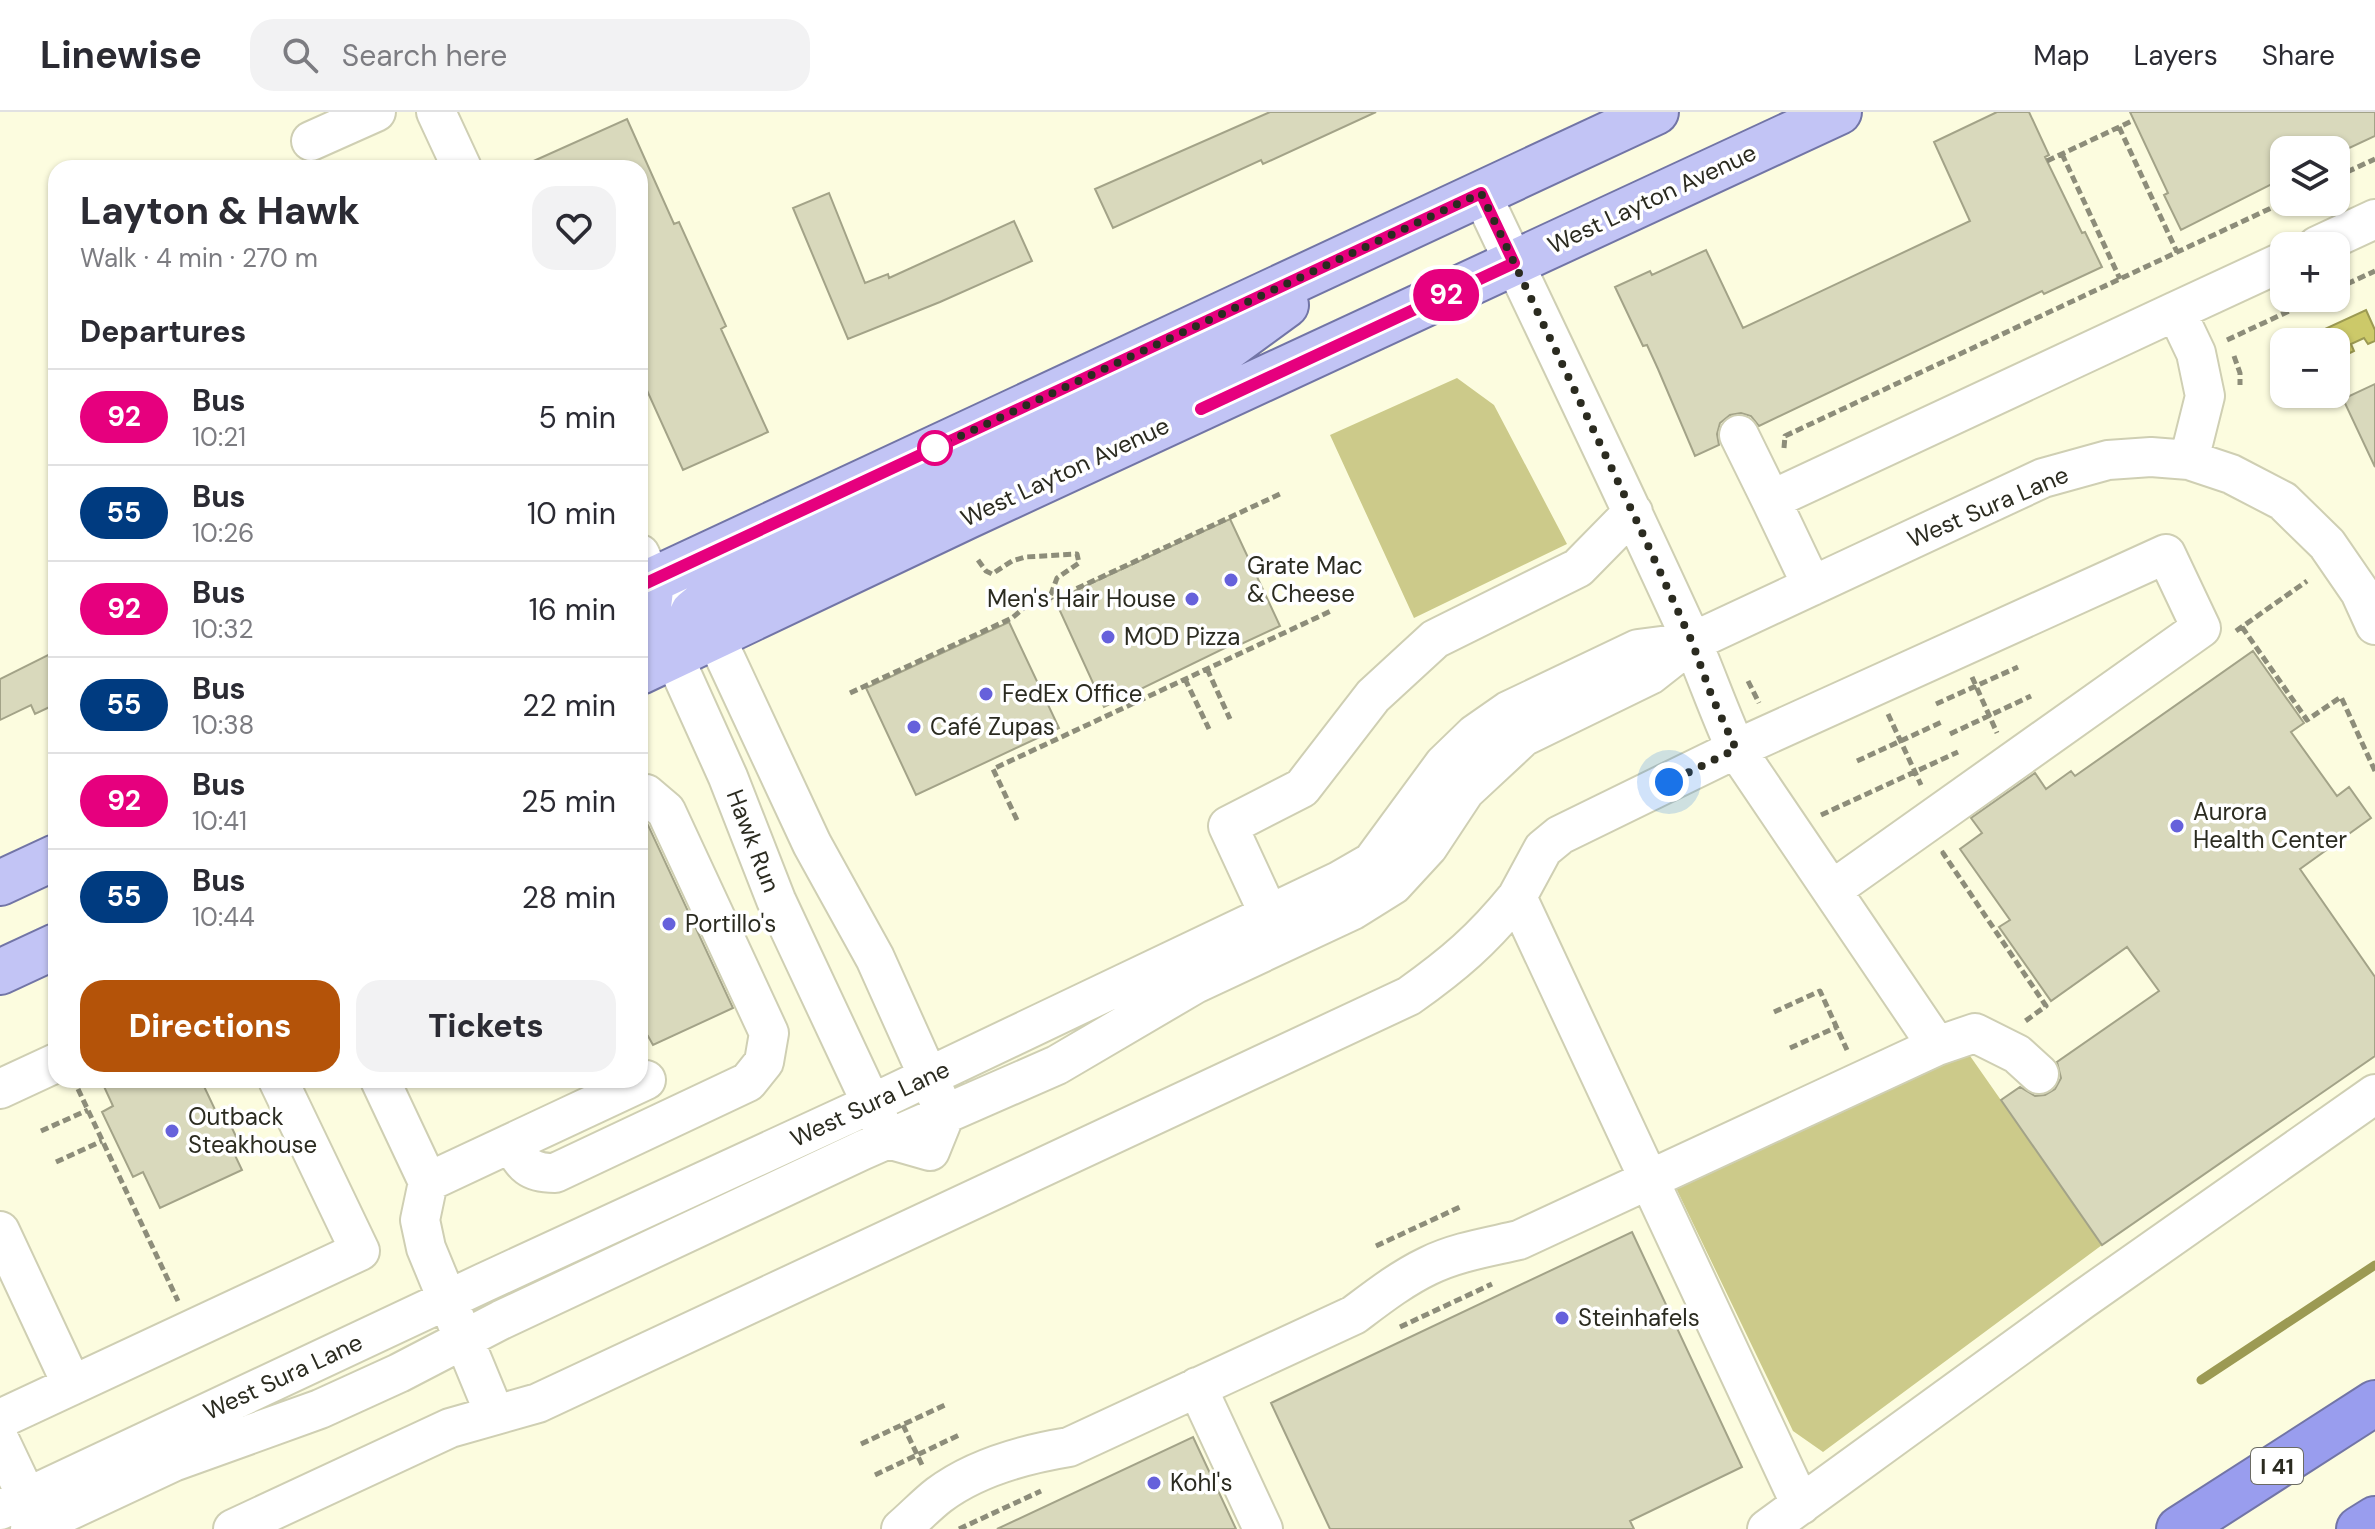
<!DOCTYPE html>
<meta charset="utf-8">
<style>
body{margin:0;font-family:"DM Sans",sans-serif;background:#f2f2f3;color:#2b2b33;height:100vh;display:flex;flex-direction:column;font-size:30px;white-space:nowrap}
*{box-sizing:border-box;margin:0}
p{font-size:26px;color:#7c7c81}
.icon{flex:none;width:44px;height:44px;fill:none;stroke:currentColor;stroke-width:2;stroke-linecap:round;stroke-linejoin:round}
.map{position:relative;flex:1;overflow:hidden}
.side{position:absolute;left:48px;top:48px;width:600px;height:928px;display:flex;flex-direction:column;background:#fff;border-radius:24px;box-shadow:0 2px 6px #0004}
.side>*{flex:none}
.badge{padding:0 16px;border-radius:26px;font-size:28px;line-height:52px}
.controls{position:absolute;left:2270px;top:24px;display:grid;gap:16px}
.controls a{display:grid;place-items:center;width:80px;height:80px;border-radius:16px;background:#fff;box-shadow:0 2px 6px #0004;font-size:40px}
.you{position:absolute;width:40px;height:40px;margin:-20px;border:6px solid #fff;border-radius:50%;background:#1a73e8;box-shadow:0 0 0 12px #1a73e833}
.map>.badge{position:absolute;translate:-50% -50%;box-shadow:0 0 0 4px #fff}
h2{padding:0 32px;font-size:30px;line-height:72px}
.round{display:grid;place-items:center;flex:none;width:84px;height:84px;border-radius:24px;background:#f2f2f3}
.headline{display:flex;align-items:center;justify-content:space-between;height:136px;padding:0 32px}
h1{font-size:38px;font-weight:800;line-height:60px}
.action{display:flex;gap:16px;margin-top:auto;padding:16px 32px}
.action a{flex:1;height:92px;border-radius:24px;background:#b45309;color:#fff;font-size:32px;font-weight:800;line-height:92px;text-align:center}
.action a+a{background:#f2f2f3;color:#2b2b33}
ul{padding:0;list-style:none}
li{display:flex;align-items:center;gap:24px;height:96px;padding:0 32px;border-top:2px solid #e1e1e2}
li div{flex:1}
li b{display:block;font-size:30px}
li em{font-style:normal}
li .badge{min-width:88px;font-weight:700;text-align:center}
header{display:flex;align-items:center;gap:48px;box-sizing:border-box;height:112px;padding:0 40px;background:#fff;border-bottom:2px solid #e1e1e2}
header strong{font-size:38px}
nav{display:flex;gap:44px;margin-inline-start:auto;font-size:28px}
.search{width:560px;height:72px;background:#f2f2f3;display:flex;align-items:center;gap:20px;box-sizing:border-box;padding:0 28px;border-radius:24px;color:#7c7c81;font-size:30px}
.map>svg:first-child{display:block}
.green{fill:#ccca8a}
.water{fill:#ccc969;stroke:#9c9a53;stroke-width:2}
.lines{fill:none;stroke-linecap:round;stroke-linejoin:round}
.stream{stroke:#9c9a53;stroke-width:9}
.building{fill:#d9d9bc;stroke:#a3a388;stroke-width:2}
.minor-casing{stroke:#cfcfb3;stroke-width:42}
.major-casing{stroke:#7275a6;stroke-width:48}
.highway-casing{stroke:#7275a6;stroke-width:48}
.path{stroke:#8d8d7a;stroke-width:5;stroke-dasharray:8 4;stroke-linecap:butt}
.minor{stroke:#fff;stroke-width:38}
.major{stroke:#c2c4f5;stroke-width:44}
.highway{stroke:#999dee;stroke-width:44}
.line-casing{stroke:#fff;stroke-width:18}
.line{stroke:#e6007e;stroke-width:12}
.walk{stroke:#2b2b20;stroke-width:8;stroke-dasharray:0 14.4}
.stop-dot{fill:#fff;stroke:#e6007e;stroke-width:4}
.poi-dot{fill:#6661db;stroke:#fff;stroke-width:3}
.labels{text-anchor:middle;stroke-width:7;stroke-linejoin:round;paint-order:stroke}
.shield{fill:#fff;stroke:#6b6b63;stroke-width:2}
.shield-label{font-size:22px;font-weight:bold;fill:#2b2b20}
.street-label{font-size:24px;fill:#2b2b20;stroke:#fff}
.poi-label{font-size:24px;fill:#2b2b20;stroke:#fff;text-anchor:start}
</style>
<header>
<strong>Linewise</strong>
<div class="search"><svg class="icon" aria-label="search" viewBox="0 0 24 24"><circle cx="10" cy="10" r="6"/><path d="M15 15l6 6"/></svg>Search here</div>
<nav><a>Map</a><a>Layers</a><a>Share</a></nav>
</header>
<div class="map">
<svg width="2375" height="1417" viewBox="0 0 2375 1417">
<rect width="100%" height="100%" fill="#fcfcdf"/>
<path class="green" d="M1457,266l37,27 73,139 -153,74 -84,-183z
M1968,941l134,192 -279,207 -30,-21 -117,-243 243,-118z"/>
<path class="water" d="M2366,198l9,20v11l-7,3 -4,-6 -13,6 3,7 -12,6 -3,-7 -3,1v-9h-26l4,-8z"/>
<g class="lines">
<path class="stream" d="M2201,1268l174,-115"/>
</g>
<path class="building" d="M1270,0h106l-113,52 -2,-4 -148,68 -18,-39z
M1997,0h32l20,43 -4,2 37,76 3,-1 17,35 -58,27 -2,-3 -283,135 -8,-10 -10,-3 -11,2 -10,8 -3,11 2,11 -24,11 -37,-87 -11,-24 -4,1 -28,-59 35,-16 2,4 54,-25 37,78 227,-107 -36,-79z
M2130,0h245v24l-30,14h-61v28l-103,52 -17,-35 4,-2z
M627,7l47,105 5,-2 47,104 -5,3 47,103 -85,38 -43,-95v-207h-122z
M829,81l36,90 23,-9 1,4 125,-57 18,40 -92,41 -92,37 -55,-131z
M2375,272v83l-32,-68z
M1230,407l50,107 -43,20 -2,-3 -131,64 -49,-107z
M1009,510l50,106 -143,67 -50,-107z
M56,539v53l-21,10 -4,-9 -31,15v-41z
M2253,539l51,72 -13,9 46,64 12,-9 22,31 -71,51 75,108v79l-273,189 -101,-145 19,-13 15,9 10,-1 10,-6 6,-11 -4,-16 102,-71 -32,-44 -76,54 -52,-74 11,-7 -50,-71 22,-16 -11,-15 64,-45 11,16 25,-18 4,5z
M640,706l8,7 85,183 -80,37 -5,-9 -8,3z
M101,968h100l17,36 7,-3 15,32 -8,4 10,21 -82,38 -17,-36 -10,5 -31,-65 11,-6z
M1632,1120l110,235 -112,54 4,8h-304l-59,-126z
M1193,1325l43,92h-239z"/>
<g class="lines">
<defs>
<path id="minor" d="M436,0l26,56
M311,29l65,-29
M1481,81c70,148 141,295 209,444 16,37 29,75 46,112l-176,86 -17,14 -26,48 284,608
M2317,134l58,-27
M1739,323l32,65
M2189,348l16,-64 -9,-43 -20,-42 108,-50
M640,442l12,27 21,74 55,122 48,123 112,239 42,12 15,-37 -70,-156 -63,-114 -97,-208 -22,-24 -41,-31
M1812,474l-41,-86 405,-189
M1278,822l-50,-108 74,-38 71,-92 62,-57 143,-71 55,-56
M1937,934l38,-13 42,21 22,20
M380,968l48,102 -8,38 6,28 69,167
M0,977l56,-26
M511,1031c13,22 17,30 44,30l193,-91 16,-20 5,-29 -103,-222 -20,-17 -6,1
M428,1070l218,-102
M0,1119l72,154
M1197,1275l66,142
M0,1307l360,-168 -82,-171
M0,1329l37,78
M0,1398l483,-227 388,-179 468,-223 33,-19 72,-98 31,-30 33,-23 130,-62 54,-7
M30,1417l143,-67 147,-53 79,-36 102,-53 362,-170 194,-85 138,-81 158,-74 40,-25 35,-38 37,-56 58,-54 127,-62 42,-33 351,-164 65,-18 43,-3 38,3 42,14 52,27 44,43 33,48 15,33
M233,1417l217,-101 88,-25 871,-407c45,-32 73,-56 108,-99
M901,1417c13,-11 25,-24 38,-34 36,-27 87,-41 130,-48l285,-132c24,-18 47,-36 74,-49 28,-14 61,-19 91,-26l418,-194 -201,-297 430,-195 35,74 -369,262
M1767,1417l315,-229 293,-206"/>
<path id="major" d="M640,474l1016,-474
M640,514l8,-11 4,-34
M673,543l20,-43 22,-18 493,-232 78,-57
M640,560l328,-156 871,-404
M0,771l56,-26
M0,860l56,-26"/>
<path id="highway" d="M2179,1417l196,-126
M2359,1417l16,-10"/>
</defs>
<use href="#minor" class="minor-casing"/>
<use href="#major" class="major-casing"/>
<use href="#highway" class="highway-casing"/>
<path class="path" d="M2119,15l58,125
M2062,42l58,125
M2047,49l87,-41
M2336,65l39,-18
M2336,177l39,-18
M2227,228l90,-42
M2234,244l6,17v12
M1784,336l1,-12 499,-234
M978,448l8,11 6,3 20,-13 13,-4 52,-3 2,9 -22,15 -7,19 2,3
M2242,515l65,93 34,-23 34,74
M2236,519l71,-50
M1207,557l23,50
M1972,565l25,56
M1185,567l24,50
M1748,569l11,22
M850,581l162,-75 20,-17 20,-1 228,-106
M1936,592l82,-37
M1888,602l33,71
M1950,622l81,-38
M1857,649l87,-40
M1821,703l137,-63
M1017,708l-24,-51 340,-159
M1945,740l-2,1 103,153 -22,16
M1774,900l46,-21 27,59
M1790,936l47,-21
M78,977l100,212
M41,1019l47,-21
M56,1050l46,-21
M1376,1134l84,-39
M1400,1215l92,-43
M903,1313l20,42
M861,1332l84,-39
M875,1363l84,-40
M959,1417l82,-38"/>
<use href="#minor" class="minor"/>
<use href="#major" class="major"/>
<use href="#highway" class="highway"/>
</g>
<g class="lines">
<defs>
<path id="line" d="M640,474l841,-393 33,70 -313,146"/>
</defs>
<use href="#line" class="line-casing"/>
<use href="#line" class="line"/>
<path class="walk" d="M935,336l546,-255 159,335 52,114 20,55 24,52 -67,33"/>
</g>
<circle class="stop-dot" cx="935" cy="336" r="16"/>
<g class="poi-dot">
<circle cx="1231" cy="468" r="8"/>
<circle cx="1192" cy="487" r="8"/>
<circle cx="1108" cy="525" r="8"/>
<circle cx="986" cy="582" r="8"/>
<circle cx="914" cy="615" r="8"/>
<circle cx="2177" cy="714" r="8"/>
<circle cx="669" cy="812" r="8"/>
<circle cx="172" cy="1019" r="8"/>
<circle cx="1562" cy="1206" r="8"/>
<circle cx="1154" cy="1371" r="8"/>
</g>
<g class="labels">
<rect class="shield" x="2251" y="1336" width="52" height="36" rx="6"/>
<g class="shield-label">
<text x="2277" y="1362">I 41</text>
</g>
<g class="street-label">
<text transform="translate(1652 87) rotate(-25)" y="8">West Layton Avenue</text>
<text transform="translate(1065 360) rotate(-25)" y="8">West Layton Avenue</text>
<text transform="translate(1988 395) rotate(-23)" y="8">West Sura Lane</text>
<text transform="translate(753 729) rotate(69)" y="8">Hawk Run</text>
<text transform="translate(870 992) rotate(-25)" y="8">West Sura Lane</text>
<text transform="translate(283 1265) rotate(-25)" y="8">West Sura Lane</text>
</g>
<g class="poi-label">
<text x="1247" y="462">Grate Mac<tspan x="1247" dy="28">&amp; Cheese</tspan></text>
<text x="1176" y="495" text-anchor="end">Men's Hair House</text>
<text x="1124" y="533">MOD Pizza</text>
<text x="1002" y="590">FedEx Office</text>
<text x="930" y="623">Café Zupas</text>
<text x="2193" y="708">Aurora<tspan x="2193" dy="28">Health Center</tspan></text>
<text x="685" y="820">Portillo's</text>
<text x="188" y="1013">Outback<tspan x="188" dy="28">Steakhouse</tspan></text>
<text x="1578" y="1214">Steinhafels</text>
<text x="1170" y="1379">Kohl's</text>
</g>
</g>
</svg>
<div class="controls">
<a><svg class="icon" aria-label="layers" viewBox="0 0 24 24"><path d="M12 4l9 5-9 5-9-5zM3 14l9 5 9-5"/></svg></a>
<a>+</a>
<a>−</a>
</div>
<div class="you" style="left:1669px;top:670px"></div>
<b class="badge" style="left:1446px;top:183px;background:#e6007e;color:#fff">92</b>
<section class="side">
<div class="headline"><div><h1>Layton &amp; Hawk</h1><p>Walk · 4 min · 270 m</p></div><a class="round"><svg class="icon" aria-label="heart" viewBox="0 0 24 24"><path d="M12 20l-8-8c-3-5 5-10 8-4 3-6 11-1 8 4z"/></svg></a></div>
<h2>Departures</h2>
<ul>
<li><span class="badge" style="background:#e6007e;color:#fff">92</span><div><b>Bus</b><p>10:21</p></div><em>5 min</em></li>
<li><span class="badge" style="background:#003b80;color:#fff">55</span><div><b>Bus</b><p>10:26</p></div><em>10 min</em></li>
<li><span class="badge" style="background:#e6007e;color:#fff">92</span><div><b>Bus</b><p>10:32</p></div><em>16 min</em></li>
<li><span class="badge" style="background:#003b80;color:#fff">55</span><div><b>Bus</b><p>10:38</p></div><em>22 min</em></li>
<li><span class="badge" style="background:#e6007e;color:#fff">92</span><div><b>Bus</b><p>10:41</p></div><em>25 min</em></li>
<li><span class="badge" style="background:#003b80;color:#fff">55</span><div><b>Bus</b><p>10:44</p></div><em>28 min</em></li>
</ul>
<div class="action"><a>Directions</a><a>Tickets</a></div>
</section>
</div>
